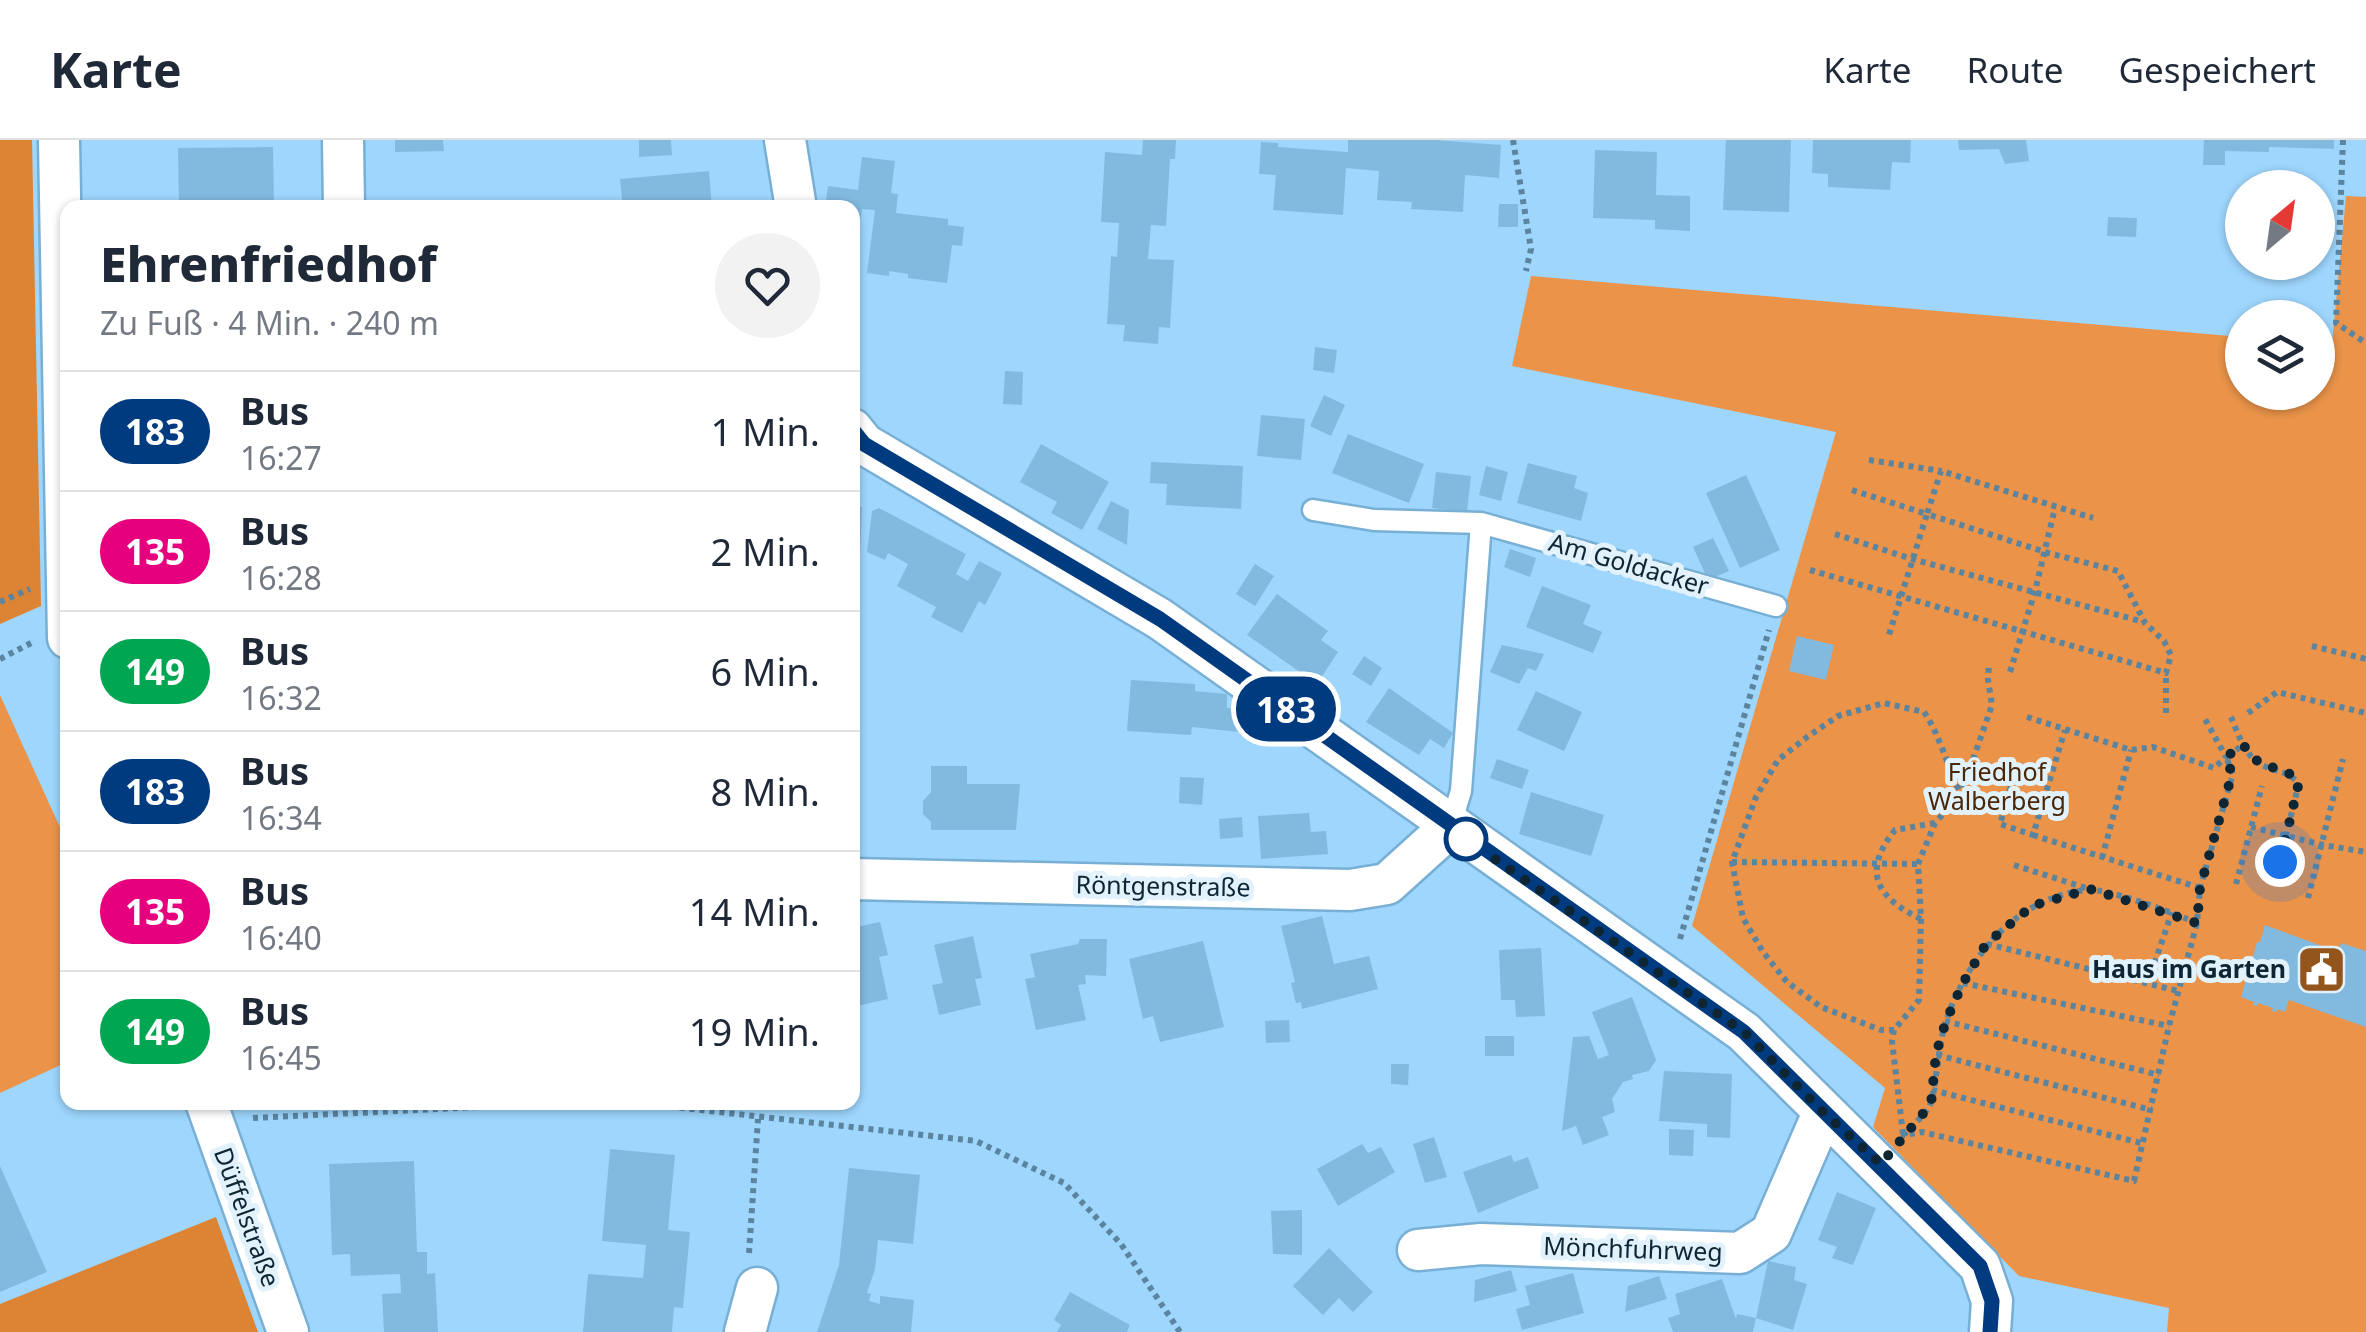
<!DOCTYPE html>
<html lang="de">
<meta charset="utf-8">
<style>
body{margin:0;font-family:"Noto Sans",sans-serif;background:#f2f2f3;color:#1f2937;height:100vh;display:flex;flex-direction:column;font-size:38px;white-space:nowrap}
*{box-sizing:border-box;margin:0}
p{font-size:32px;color:#747a83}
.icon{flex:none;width:55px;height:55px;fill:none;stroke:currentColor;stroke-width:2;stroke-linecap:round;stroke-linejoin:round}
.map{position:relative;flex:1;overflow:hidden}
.side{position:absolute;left:60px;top:60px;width:800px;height:910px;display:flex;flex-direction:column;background:#fff;border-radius:20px;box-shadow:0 2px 8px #0004}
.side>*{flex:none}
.badge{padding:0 20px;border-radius:32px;font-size:35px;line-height:65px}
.needle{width:65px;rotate:29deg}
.fabs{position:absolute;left:2225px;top:30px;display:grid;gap:20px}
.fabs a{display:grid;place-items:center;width:110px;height:110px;border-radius:50%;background:#fff;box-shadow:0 2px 8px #0004;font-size:50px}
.you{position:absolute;width:50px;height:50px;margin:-25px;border:8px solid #fff;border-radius:50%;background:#1a73e8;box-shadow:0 0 0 15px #1a73e833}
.map>.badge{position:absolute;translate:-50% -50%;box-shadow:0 0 0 5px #fff}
.round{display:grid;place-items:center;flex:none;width:105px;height:105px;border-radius:52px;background:#f2f2f3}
.summary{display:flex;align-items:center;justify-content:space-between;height:170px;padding:0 40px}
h1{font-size:48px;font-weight:800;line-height:75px}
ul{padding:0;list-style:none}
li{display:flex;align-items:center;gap:30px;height:120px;padding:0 40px;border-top:2px solid #e0e1e3}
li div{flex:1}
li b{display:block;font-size:38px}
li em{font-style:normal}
li .badge{min-width:110px;font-weight:700;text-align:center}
header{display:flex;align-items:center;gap:60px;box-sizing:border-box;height:140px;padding:0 50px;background:#fff;border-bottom:2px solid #e0e1e3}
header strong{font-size:48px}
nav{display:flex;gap:55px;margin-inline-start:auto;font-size:35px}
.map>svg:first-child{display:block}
.green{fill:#ea9349}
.forest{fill:#dd8434}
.building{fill:#82badf}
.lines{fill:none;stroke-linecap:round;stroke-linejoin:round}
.service-casing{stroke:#78afd4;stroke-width:25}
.minor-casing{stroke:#78afd4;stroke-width:45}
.path{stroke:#5b849f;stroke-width:6;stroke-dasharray:5 5;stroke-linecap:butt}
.service{stroke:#fff;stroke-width:20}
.minor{stroke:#fff;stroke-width:40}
.line-casing{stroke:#fff;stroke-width:22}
.line{stroke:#003b80;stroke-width:15}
.walk{stroke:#0e2533;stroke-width:10;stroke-dasharray:0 18}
.stop-dot{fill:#fff;stroke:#003b80;stroke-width:5}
.labels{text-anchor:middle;stroke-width:10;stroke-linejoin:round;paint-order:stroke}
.street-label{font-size:25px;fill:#0e2533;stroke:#e1f2fd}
.park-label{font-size:25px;fill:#4b2706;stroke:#e1f2fd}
.poi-label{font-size:25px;font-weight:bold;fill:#0e2533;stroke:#e1f2fd;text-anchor:end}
</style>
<header>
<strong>Karte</strong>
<nav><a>Karte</a><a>Route</a><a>Gespeichert</a></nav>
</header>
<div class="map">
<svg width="2366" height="1192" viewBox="0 0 2366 1192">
<rect width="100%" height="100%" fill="#9ed6fd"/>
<path class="green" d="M2346,56l20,1v1135h-199l2,-24 -150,-32 -146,-149 12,-39 -193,-162 144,-494 -324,-66 19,-90 711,61v55h76v-49l14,1z
M0,555l67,148v219l-67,31z"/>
<path class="forest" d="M0,0h32l9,466 -41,18z
M216,1077l42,115h-258v-28z"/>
<path class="building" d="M395,0h48l1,11 -49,1z
M639,0h32l1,15 -33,2z
M1143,0h33l-1,19h-5l-4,67 -15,-1 -3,34 26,1 -4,68 -11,-1 -1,17 -35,-3 2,-16 -18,-1 4,-68 6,1 2,-34 -18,-1 4,-70 37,3z
M1348,0h88l65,5 -2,33 -34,-3 -2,37 -52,-3 1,-7 -35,-2 2,-29 -33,-3 -3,47 -70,-5 3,-35 -17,-1 2,-32 17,1v4l70,5z
M1726,0h65l-2,72 -66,-2z
M1813,0h98l-1,23 -18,-1 -2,28 -62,-3v-13l-16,-1z
M1958,0h68l3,21 -24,3 -6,-15 -40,1z
M2204,0h130v9l-65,-2v5l-44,-1v14h-22z
M273,7l1,61h-95l-1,-60z
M1595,10l62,2 -1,43 34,1v35l-35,-2v-9l-62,-2z
M862,17l33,4 -4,32 7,1 -2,19 52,6v6l16,2 -2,19 -10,-1 -5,38 -39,-5v-4l-19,-3v5l-22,-3 8,-63 -13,-1 -2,12h-8v-13h-27l3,-22 30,4z
M709,31l3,37h-89l-3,-29z
M1499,64h19v23h-20z
M2108,77l29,1 -1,19 -29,-1z
M1315,207l22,3 -3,23 -21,-3z
M1005,231l18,1 -1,33 -19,-1z
M1324,255l21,10 -14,31 -21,-10z
M1261,275l44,4 -4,41 -44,-4z
M1348,294l76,30 -15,39 -77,-30z
M1041,304l68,38 -27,48 -31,-17 6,-11 -37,-20z
M1151,322l92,4 -2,43 -75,-4 1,-21 -17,-1z
M1528,323l49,13 -3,12 14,5 -7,28 -64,-18z
M1486,326l22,6 -7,29 -22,-6z
M1436,332l35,4 -4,36 -35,-4z
M1746,335l34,75 -40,18 -34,-75z
M1111,361l18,9 -2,35 -30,-16z
M862,367l-3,75h-7v-74z
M879,368l87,46 -10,20 12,7 11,-20 23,12 -17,32 -6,-4 -17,32 -31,-16 5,-10 -39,-21 11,-22 -20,-11 -3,7 -18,-8 5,-41z
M1713,398l16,33 -21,9 -15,-33z
M1510,409l26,9 -6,19 -26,-10z
M1255,424l19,12 -19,30 -19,-12z
M1542,446l49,19 -8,19 19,8 -9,21 -67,-26z
M1277,454l51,37 -7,9 17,12 -21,32 -70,-49z
M1797,496l37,9 -8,35 -37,-9z
M1502,505l42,9 -8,17 -8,-3 -9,16 -29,-12z
M1364,516l18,12 -11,18 -19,-12z
M1131,540l64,4v7l32,3v14l14,1 -2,23 -47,-5 -1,8 -64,-4z
M1389,548l64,45 -9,15 -14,-9 -11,16 -53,-33z
M1536,551l46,21 -18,39 -47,-21z
M1497,619l32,11 -7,19 -32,-11z
M931,626h36v18h53l-4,46h-85v-8l-8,-8v-13l8,-9z
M1180,637l24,1 -2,27 -23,-2z
M1531,652l73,23 -13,41 -72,-22z
M1309,673l2,19 15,-1 2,23 -67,5 -3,-43z
M1242,677l1,20 -23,2 -1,-20z
M1322,776l12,48 35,-8 9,33 -76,20 -1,-7 -5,1 -5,-20 4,-1 -14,-56z
M880,782l8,33 -9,2 9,42 -36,8v-79z
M2265,785l73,27 3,-9 25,8v76l-77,-27 -4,12 -8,-3v3l-5,-1 1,-3 -15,-5 -1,3 -4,-1 1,-3 -13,-5 16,-55h3z
M973,796l9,42 -7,1 6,26 -42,10 -7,-30 11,-2 -9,-38z
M1080,799h27l-1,37 -21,-1 1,9 -8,1 8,35 -50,10 -11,-51 10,-2 -5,-23 48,-10z
M1203,801l21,86 -64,15 -7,-26 -10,3 -14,-60z
M1541,808l4,68 -29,1 -1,-17h-14l-2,-50z
M1632,857l24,63 -7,11 -17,4 1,4 -10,3 -11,17 3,13 -13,5 7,18 -26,10 -7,-19 -14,5 11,-94 16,-1 9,23 11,-4 -17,-43z
M1289,880l1,22 -24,1 -1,-22z
M1485,896h29v20h-29z
M1391,924h18l-1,21 -17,-1z
M1664,931l68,3 -2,64 -23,-1v-13l-48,-3z
M1669,989l25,1 -1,26 -24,-1z
M1434,997l13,40 -22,6 -12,-39z
M1362,1004l6,9 13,-6 14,25 -57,34 -21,-37z
M610,1009l65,6 -7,75 22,2 -7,76 -9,-1 -2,25h-89l5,-58 55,4 3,-33 -44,-4z
M1511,1015l3,7 14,-5 11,31 -61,25 -15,-41z
M414,1021l3,91h10v22l8,-1 3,59h-54l-2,-38 19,-1 -1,-19 -49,2 -1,-22 -18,1 -3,-91z
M0,1026l47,106 -47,20z
M849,1028l71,7 -7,69 -35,-4 -3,29 -8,24 4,1 -2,7 11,3v-8l34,4 -3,32h-94l22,-67z
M1837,1052l39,16 -23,57 -21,-7 5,-11 -19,-7z
M1302,1070v45l-29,-1 -2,-43z
M1329,1108l44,44 -20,20 -14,-14 -16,17 -30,-29z
M1768,1121l28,6 -2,13 13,4 -14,46 -37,-12 -3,14h-80l-5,-14 12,-4 -5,-20 47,-15 14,40 1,-5 19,4z
M1511,1130l6,21 -43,11 1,-22z
M1573,1133l11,40 -62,17 -6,-21 14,-4 -5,-19z
M1659,1136l8,23 -42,13 3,-26z
M1070,1152l60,33 -3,7h-70l4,-7 -7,-5z"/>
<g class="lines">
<defs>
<path id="service" d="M1313,370l61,10 107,3 295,83
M1450,687l11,-36 20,-268"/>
<path id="minor" d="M59,0l9,498
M343,0l1,68
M785,0l11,68
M852,289l12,15 296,175 584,413 236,234 12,35 -2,31
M852,739l498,11 37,-6 63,-57
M206,962l82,230
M1418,1110l63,-6 259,9 31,-20 52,-120
M745,1192l12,-44"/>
</defs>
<use href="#service" class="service-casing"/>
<use href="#minor" class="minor-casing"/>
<path class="path" d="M1513,0l18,109 -5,22
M2343,0l-7,183 30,20
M1869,320l72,11
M1852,350l75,24 -39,124
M1835,394l77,25 232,63
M1810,430l356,103 5,-18 -7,-14 -19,-18 -27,-52 -73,-19 -118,-38 14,-43 152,47
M0,462l30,-13
M2312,506l54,13
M0,519l33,-17
M2010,532l25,-81 20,-83
M2166,573v-40
M2248,573l29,-21 89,21
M2027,577l104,33 22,-3 61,21 12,-11 -21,-38
M2231,577c7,16 14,40 31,48 16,8 22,4 37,18l-26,106
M1969,627l43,16 -12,41 33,11 32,-105
M2251,687l72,18 43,7
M2033,695l167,53
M2102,718l29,-108
M1732,722l186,2
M2014,725l75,24
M2236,744l26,-98
M2308,758l35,-139
M1921,779c-44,-21 -60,-47 -26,-89l40,-7
M2197,783c-21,-9 -89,-35 -110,-33 -72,7 -121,69 -142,134 -6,19 -10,72 -16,83 -6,10 -18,19 -25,28l18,-3 212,49 35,-155 28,-103 3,-35 33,-114 -7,-17 17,-12
M1680,799l89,-309
M1987,804l191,47
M2148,842l24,-70
M1963,843l206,43
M1945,881l214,54
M1894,890h-13l-60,-23 -34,-25 -24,-30 -20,-34 -11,-56 24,-65 22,-37 29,-23 31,-21 46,-13 40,9c17,25 23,55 37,82
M1937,915l215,55
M1932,950l209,53
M630,962l346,39 88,42 57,61 59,88
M253,978l329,-16
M1903,994l-11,-93 2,-11 25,-30 2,-81 -3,-55 17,-41 26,-29 31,-89 -4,-25 1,-16
M749,1113l9,-134"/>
<use href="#service" class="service"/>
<use href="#minor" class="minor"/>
</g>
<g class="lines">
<defs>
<path id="line" d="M852,289l12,15 296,175 584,413 236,234 12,35 -2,31"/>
</defs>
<use href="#line" class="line-casing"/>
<use href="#line" class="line"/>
<path class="walk" d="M1466,699l278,193 80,81 57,51 50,-60 5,-50 10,-33 17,-38 23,-39 46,-38 58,-17 107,34 3,-35 32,-114 -6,-17 17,-12 17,19 26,7 13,11 -19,80"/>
</g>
<defs>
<symbol id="civic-square" viewBox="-11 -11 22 22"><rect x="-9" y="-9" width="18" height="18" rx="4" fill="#94551c" stroke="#e1f2fd"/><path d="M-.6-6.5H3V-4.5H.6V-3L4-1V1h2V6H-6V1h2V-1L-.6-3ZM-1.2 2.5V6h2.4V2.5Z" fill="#fff"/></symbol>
</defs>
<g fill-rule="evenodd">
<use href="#civic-square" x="2294" y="802" width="55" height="55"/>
</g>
<circle class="stop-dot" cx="1466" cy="699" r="20"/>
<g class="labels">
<g class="street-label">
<text transform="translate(1629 424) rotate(16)" y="9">Am Goldacker</text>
<text transform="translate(1163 746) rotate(1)" y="9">Röntgenstraße</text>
<text transform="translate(247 1077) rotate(70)" y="9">Düffelstraße</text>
<text transform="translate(1633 1109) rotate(2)" y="9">Mönchfuhrweg</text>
</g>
<g class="park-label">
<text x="1997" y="641">Friedhof<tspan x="1997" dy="29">Walberberg</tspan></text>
</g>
<g class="poi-label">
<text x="2286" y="838">Haus im Garten</text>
</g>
</g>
</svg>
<div class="fabs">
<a><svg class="needle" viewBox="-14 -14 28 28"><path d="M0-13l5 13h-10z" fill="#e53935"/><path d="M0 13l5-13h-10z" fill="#747a83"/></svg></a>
<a><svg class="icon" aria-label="layers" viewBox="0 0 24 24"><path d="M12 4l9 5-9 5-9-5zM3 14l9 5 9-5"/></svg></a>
</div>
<div class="you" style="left:2280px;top:722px"></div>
<b class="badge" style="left:1286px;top:569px;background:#003b80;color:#fff">183</b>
<section class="side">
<div class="summary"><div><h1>Ehrenfriedhof</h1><p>Zu Fuß · 4 Min. · 240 m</p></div><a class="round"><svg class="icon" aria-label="heart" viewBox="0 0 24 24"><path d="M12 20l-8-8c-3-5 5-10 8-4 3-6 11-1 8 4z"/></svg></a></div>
<ul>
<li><span class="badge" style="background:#003b80;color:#fff">183</span><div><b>Bus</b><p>16:27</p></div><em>1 Min.</em></li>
<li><span class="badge" style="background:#e6007e;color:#fff">135</span><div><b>Bus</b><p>16:28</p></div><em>2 Min.</em></li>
<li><span class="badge" style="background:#00a651;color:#fff">149</span><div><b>Bus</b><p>16:32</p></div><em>6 Min.</em></li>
<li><span class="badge" style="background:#003b80;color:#fff">183</span><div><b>Bus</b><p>16:34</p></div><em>8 Min.</em></li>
<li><span class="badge" style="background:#e6007e;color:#fff">135</span><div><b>Bus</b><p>16:40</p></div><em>14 Min.</em></li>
<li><span class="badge" style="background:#00a651;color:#fff">149</span><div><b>Bus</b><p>16:45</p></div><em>19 Min.</em></li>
</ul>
</section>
</div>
